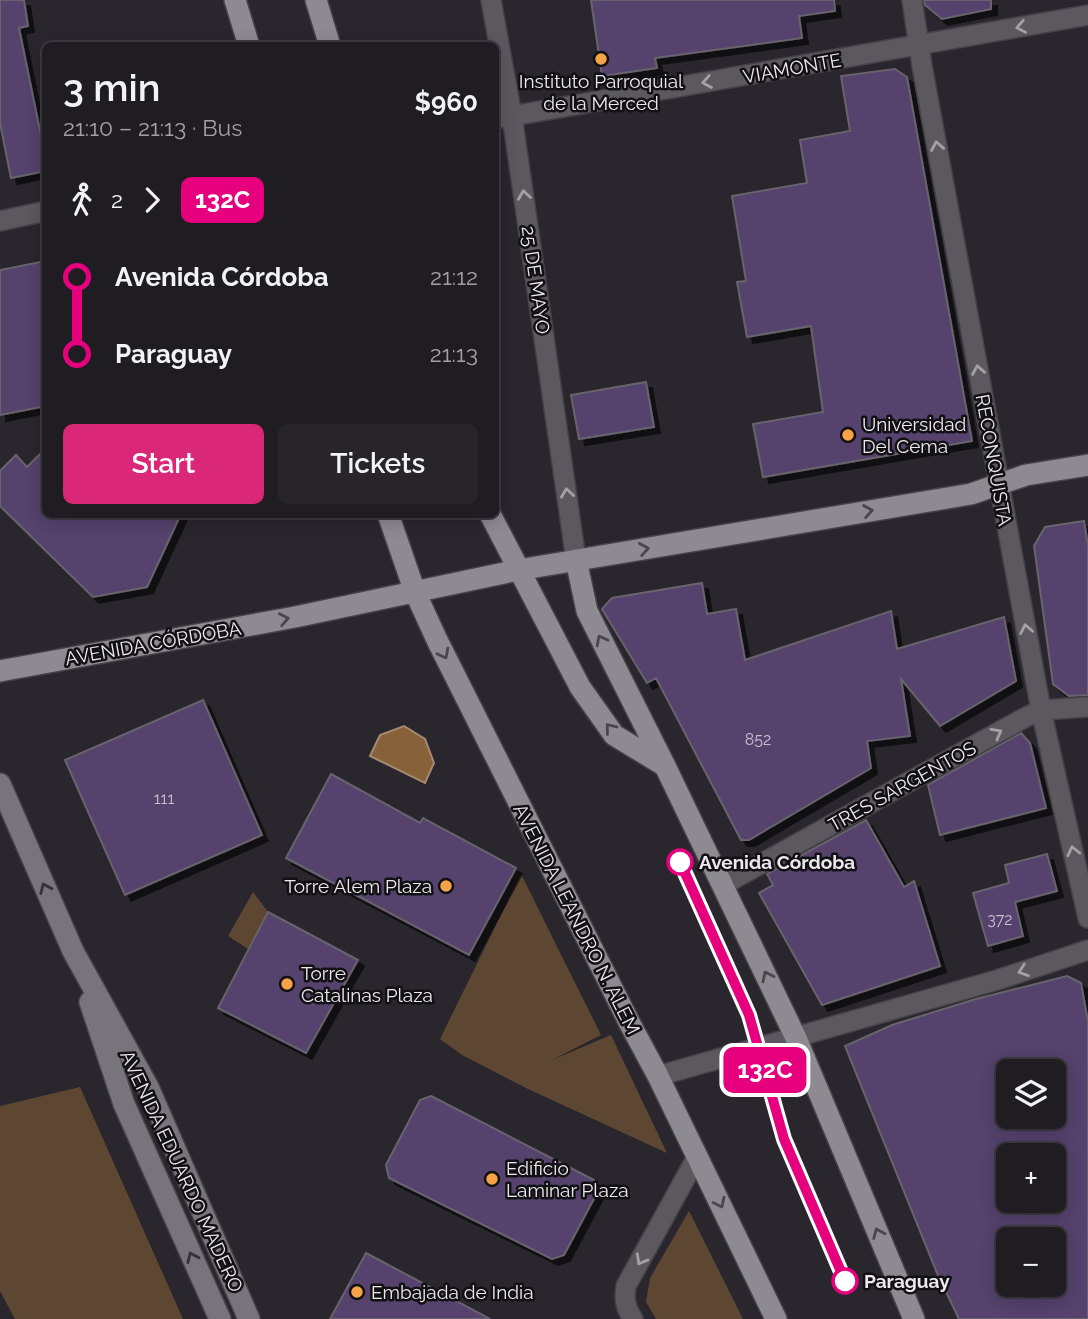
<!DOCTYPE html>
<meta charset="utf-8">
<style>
body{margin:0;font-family:Raleway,sans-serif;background:#27252a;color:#f1f3f6;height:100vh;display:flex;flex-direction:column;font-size:26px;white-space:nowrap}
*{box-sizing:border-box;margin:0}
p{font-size:23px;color:#a1a1a5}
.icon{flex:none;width:38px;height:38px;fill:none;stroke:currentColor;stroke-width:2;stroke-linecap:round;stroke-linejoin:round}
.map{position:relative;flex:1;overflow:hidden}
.details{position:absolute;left:42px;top:42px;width:457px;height:476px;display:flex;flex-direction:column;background:#1f1c22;border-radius:10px;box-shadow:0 4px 18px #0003,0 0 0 2px #3c3a40}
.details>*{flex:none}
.badge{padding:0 14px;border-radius:10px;font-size:24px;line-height:46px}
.buttons{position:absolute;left:996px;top:1059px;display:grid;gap:14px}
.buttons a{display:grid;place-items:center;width:70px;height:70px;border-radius:10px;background:#1f1c22;box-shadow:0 4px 18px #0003,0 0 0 2px #3c3a40;font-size:35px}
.map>.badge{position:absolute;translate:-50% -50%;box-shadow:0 0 0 4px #fff}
.legs{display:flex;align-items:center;gap:10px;height:77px;padding:0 21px;font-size:23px}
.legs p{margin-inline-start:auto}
.headline{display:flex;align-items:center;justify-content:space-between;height:119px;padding:0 21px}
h1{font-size:38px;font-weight:600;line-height:52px}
.button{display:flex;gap:14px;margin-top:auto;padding:14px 21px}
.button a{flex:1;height:80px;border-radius:10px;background:#db2777;color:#fff;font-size:28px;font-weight:600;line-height:80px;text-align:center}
.button a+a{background:#27252a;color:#f1f3f6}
ul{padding:0 21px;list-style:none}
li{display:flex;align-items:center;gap:24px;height:77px;font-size:26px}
li i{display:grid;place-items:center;width:10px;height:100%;margin:0 9px;background:currentColor}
li i::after{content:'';width:18px;height:18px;margin:-9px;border:5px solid;border-radius:50%;background:#1f1c22}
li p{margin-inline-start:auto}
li:first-child i{background:linear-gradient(#0000 50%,currentColor 0)}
li:last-child i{background:linear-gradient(currentColor 50%,#0000 0)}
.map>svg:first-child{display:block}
.green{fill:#5d4732}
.water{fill:#87613a;stroke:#a58a70;stroke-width:2}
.building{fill:#55426d;stroke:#67636c;stroke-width:2;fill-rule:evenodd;filter:url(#shadow)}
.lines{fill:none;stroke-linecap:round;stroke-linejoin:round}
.street-casing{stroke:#444149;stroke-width:22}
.secondary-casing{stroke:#444149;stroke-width:24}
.primary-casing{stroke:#444149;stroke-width:24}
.street{stroke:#5b595d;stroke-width:19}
.secondary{stroke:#77757b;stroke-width:21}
.primary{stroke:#8d8a92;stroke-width:21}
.oneway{stroke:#a3a1a6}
.oneway2{stroke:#49474c}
.oneway3{stroke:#353337}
.line-1-casing{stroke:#fff;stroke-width:16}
.line-1{stroke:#e6007e;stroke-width:10}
.poi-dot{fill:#f6a247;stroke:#111013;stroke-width:2.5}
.stop-1-dot{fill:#fff;stroke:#e6007e;stroke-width:3.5}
.labels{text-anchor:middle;stroke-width:5;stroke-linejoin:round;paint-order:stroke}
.number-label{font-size:16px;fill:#c6bfce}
.street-label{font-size:19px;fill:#ebe9ee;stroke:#111013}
.poi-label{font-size:19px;fill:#ebe9ee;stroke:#111013;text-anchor:start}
.stop-label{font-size:19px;font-weight:bold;fill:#ebe9ee;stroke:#111013;text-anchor:start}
</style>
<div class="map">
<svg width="1088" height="1319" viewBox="0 0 1088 1319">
<defs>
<filter id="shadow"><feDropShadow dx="6" dy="6" stdDeviation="0" flood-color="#0009"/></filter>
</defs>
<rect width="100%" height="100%" fill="#29262e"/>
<path class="green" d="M521,874l80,161 -49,25 59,-25 56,118 -139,-64 -66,-34 -22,-16z
M253,892l15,20 -20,37 -20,-13z
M80,1087l103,232h-168l-15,-28v-185z
M689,1211l54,108h-87l-10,-17 4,-24z"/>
<path class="water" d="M404,726l21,13 9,24 -9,20 -55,-27 10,-21z"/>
<path class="building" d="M0,0h24l4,26 -9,2 27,132v11l-35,7 -11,-55z
M591,0h243l1,11 -36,5 3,22 -147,20 2,10 -55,8z
M924,0h67v9l-49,10 -17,-14z
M895,69l12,8 65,364 -209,36 -10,-53 70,-12 -12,-86 -64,11 -10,-55 9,-1 -14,-85 75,-13 -7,-43 50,-9 -9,-55z
M46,261v145l-46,9v-145z
M646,382l8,45 -75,12 -8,-44z
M46,448v66h135l-34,73 -54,10 -93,-91v-35l16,-16 11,12z
M1084,521l4,25v149l-19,1 -16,-12 -19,-138 11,-19z
M702,583l5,31 29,-5 9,51 146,-49 6,38 107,-32 12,64 -76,45 -39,-47 9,57 -43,5 4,27 -122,72h-8l-85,-162 -9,5 -45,-74 10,-11z
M203,700l59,135 -137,60 -60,-135z
M1021,733l9,10 16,65 -106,27 -12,-50z
M331,774l89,49 3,-5 93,50 -47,87 -183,-97z
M866,820l38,67 10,-6 26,85 -118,39 -63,-112 14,-8 -6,-11z
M1047,854l10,37 -42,11 8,34 -35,10 -15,-53 36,-10 -4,-18z
M268,912l90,48 -52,93 -88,-45z
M1067,976l14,7 7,39v297h-129l-22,-46 -92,-227 47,-21 84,-26zM1008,1071h46v45h-46zM1008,1155h46v45h-46zM1008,1239h46v45h-46z
M431,1096l163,84 3,13 -33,62 -12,4 -163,-81 -3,-13 34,-65z
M366,1253l124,66h-160z"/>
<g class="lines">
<defs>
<path id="street" d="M491,0l21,116 64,444
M912,0l10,66 119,644 47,208
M495,119l593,-104
M0,221l46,-10
M723,885l301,-167 17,-8 47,-3
M658,1076l339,-96 91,-30
M633,1319c-8,-12 -9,-20 -7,-33l71,-129"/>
<path id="secondary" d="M0,784l73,167 75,136 101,232
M90,1002l34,102 96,215"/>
<path id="primary" d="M235,0l14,46
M316,0l14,46
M388,514l27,78 22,48 192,382 29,54 118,243
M490,514l90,173 34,48 51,31
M576,560l11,51 78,155 131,272 118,281
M0,671l295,-54 223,-47 453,-76 55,-19 62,-10"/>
</defs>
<use href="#street" class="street-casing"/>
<use href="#secondary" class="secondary-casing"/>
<use href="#primary" class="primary-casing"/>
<use href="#street" class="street"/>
<use href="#secondary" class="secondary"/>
<use href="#primary" class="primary"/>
</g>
<defs><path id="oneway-chevron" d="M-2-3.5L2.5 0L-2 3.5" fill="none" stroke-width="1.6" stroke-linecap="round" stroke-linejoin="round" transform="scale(1.75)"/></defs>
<g class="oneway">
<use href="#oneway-chevron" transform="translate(1021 27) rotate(169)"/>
<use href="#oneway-chevron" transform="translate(707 82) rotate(170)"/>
<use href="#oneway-chevron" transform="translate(937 146) rotate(-100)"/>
<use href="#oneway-chevron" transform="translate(524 195) rotate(-98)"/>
<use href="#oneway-chevron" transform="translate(978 370) rotate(-100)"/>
<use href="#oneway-chevron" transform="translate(567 493) rotate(-98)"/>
<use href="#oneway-chevron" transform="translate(1026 629) rotate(-101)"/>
<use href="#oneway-chevron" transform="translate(997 733) rotate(-29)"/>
<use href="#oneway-chevron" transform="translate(1073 851) rotate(-103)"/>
<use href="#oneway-chevron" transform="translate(1023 971) rotate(161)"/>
<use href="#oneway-chevron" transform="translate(641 1260) rotate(119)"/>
</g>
<g class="oneway2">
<use href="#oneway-chevron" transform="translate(868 511) rotate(-10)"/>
<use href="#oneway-chevron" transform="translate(644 549) rotate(-10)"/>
<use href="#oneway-chevron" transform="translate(284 619) rotate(-11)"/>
<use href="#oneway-chevron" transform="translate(601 640) rotate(-117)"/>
<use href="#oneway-chevron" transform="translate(444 654) rotate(63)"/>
<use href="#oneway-chevron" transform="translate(610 728) rotate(-129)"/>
<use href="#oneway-chevron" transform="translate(767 976) rotate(-116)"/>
<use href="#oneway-chevron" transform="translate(720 1203) rotate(64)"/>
<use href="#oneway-chevron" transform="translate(878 1233) rotate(-113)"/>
</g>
<g class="oneway3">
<use href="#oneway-chevron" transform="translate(45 888) rotate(-114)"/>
<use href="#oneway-chevron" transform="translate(192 1257) rotate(-114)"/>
</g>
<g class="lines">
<defs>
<path id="line-1" d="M680,862l69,153 35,124 61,142"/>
</defs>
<use href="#line-1" class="line-1-casing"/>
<use href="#line-1" class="line-1"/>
</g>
<g class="poi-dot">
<circle cx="601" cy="59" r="7"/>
<circle cx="848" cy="435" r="7"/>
<circle cx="446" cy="886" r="7"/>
<circle cx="287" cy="984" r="7"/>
<circle cx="492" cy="1179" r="7"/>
<circle cx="357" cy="1292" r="7"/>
</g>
<g class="stop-1-dot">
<circle cx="680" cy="862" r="12"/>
<circle cx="845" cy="1281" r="12"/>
</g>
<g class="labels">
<g class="number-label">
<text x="758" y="745">852</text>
<text x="164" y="804">111</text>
<text x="1000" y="925">372</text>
</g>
<g class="street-label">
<text transform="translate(792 68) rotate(-10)" y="7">VIAMONTE</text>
<text transform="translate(536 280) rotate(82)" y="7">25 DE MAYO</text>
<text transform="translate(994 460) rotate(80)" y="7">RECONQUISTA</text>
<text transform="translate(153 643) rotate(-10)" y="7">AVENIDA CÓRDOBA</text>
<text transform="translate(902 786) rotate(-29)" y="7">TRES SARGENTOS</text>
<text transform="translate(577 919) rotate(63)" y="7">AVENIDA LEANDRO N. ALEM</text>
<text transform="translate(182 1171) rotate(65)" y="7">AVENIDA EDUARDO MADERO</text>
</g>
<g class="poi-label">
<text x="601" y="88" text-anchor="middle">Instituto Parroquial<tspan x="601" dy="22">de la Merced</tspan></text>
<text x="862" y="431">Universidad<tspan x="862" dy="22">Del Cema</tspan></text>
<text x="432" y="893" text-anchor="end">Torre Alem Plaza</text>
<text x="301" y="980">Torre<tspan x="301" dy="22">Catalinas Plaza</tspan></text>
<text x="506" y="1175">Edificio<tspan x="506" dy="22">Laminar Plaza</tspan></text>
<text x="371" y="1299">Embajada de India</text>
</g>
<g class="stop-label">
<text x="699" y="869">Avenida Córdoba</text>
<text x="864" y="1288">Paraguay</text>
</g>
</g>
</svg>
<div class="buttons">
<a><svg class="icon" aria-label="layers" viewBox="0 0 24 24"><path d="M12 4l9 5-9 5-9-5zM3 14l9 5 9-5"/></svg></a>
<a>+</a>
<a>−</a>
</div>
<b class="badge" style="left:765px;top:1070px;background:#e6007e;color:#fff">132C</b>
<section class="details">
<div class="headline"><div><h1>3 min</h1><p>21:10 – 21:13 · Bus</p></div><b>$960</b></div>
<div class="legs"><svg class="icon" aria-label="walk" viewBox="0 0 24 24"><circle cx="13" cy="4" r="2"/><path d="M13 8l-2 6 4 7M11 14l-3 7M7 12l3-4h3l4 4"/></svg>2<svg class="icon" aria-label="forward" viewBox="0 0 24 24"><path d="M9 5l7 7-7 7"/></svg><b class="badge" style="background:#e6007e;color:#fff">132C</b></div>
<ul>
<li><i style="color:#e6007e"></i><b>Avenida Córdoba</b><p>21:12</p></li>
<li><i style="color:#e6007e"></i><b>Paraguay</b><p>21:13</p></li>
</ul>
<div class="button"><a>Start</a><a>Tickets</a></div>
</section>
</div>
